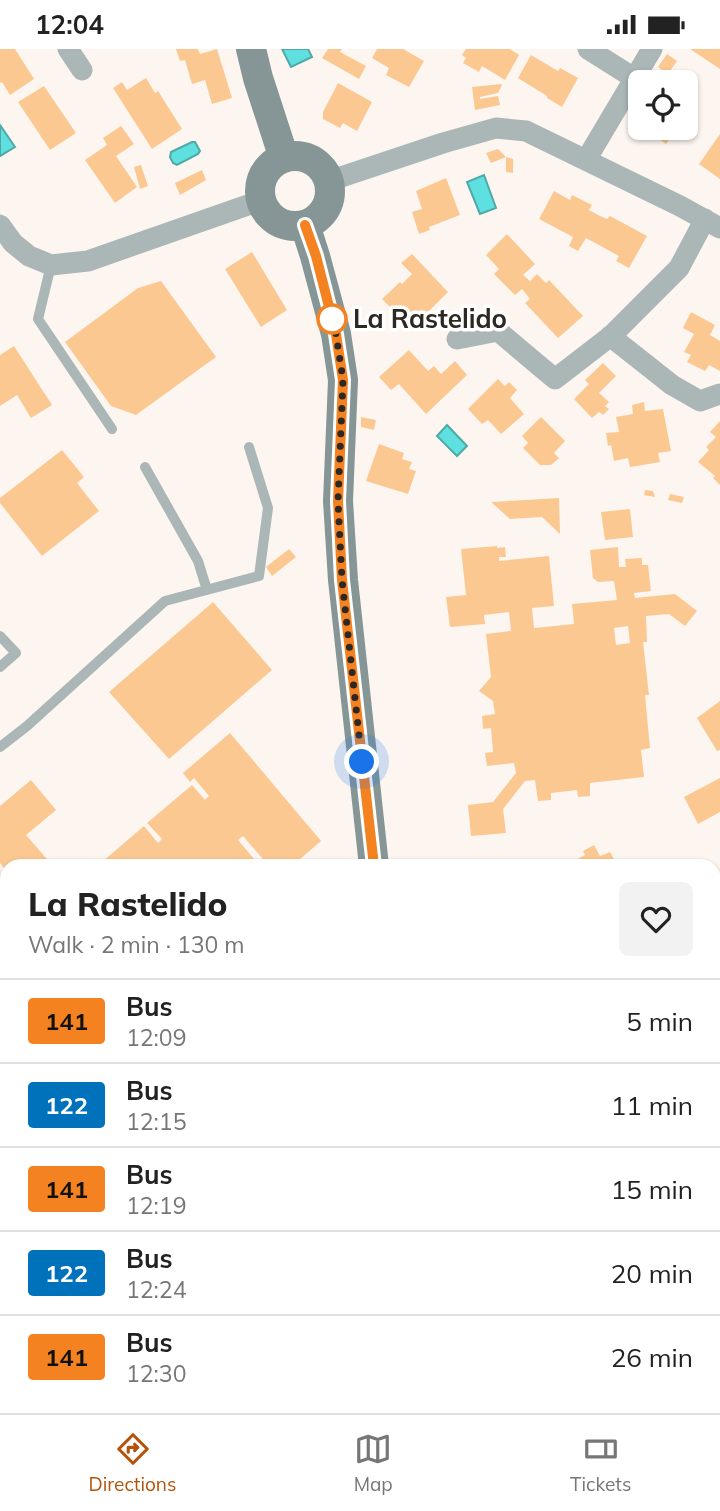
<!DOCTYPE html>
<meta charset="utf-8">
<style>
body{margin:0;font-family:Mulish,sans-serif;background:#f2f2f2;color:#222;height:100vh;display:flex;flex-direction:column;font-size:26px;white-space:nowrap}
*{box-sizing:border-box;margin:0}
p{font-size:23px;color:#767676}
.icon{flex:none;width:38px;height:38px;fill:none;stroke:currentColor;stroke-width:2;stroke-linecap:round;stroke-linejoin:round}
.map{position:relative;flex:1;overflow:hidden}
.sheet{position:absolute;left:0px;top:810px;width:721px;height:555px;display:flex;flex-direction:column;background:#fff;border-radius:21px 21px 0 0;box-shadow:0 2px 5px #0004}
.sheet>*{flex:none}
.badge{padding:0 14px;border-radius:5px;font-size:24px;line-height:46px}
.controls{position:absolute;left:628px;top:21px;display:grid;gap:14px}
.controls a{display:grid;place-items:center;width:70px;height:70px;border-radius:10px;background:#fff;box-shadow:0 2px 5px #0004;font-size:35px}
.you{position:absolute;width:35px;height:35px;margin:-18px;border:5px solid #fff;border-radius:50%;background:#1a73e8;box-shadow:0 0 0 10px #1a73e833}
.map>.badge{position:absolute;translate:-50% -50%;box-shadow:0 0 0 4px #fff}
.round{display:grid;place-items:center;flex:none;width:74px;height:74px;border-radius:10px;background:#f2f2f2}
.headline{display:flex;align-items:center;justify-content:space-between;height:119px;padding:0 28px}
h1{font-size:33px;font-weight:800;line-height:52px}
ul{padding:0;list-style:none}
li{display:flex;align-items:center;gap:21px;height:84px;padding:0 28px;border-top:2px solid #e0e0e0}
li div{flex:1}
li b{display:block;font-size:26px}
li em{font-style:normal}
li .badge{min-width:77px;font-weight:700;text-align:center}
.status{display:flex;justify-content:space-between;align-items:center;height:49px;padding:0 35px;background:#fff;direction:ltr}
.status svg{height:19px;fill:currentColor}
.menu{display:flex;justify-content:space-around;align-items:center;height:98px;border-top:2px solid #e0e0e0;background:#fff;font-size:19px;color:#767676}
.menu a{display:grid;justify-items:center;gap:4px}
.menu .active{color:#b45309}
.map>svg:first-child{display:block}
.water{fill:#5ee0e0;stroke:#50a9a7;stroke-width:2}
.building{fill:#fcc892;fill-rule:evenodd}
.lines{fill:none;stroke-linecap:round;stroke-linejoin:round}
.lane{stroke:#abb6b6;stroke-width:10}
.street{stroke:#abb6b6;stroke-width:21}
.secondary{stroke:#869696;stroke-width:30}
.line-casing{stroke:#fff;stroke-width:16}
.line{stroke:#f58220;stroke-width:10}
.walk{stroke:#2e2822;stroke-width:7;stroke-dasharray:0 12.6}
.stop-dot{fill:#fff;stroke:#f58220;stroke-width:3.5}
.labels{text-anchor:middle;stroke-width:7;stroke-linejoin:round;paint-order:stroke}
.stop-label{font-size:26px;font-weight:bold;fill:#2e2822;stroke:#fff;text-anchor:start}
</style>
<div class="status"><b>12:04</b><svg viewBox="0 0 49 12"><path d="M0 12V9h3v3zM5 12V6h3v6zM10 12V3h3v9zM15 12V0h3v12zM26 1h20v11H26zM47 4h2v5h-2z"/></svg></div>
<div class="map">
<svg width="720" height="1364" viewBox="0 0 720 1364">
<rect width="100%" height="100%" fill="#fdf6f0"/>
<path class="water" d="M282,0h26l4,8 -21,10z
M0,76l15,22 -15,9z
M192,93h3l5,9 -2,3 -21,11 -4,-2 -3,-6 1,-5z
M484,126l12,33 -16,6 -13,-32z
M447,376l20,21 -10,10 -20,-20z"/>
<path class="building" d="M0,0h15l19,30 -24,16 -8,-13 -2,1z
M176,0h22l2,5 17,-5 15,49 -20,6 -7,-24 -13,4 -7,-24 -5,1z
M328,0h14l-2,3 26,14 -7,13 -37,-21z
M377,0h26l21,12 -15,26 -23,-12 3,-7 -17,-10z
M466,0h44l9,6 -14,25 -23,-14 -3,6 -16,-9 3,-5 -4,-3z
M690,0h30v20z
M667,5l10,7 -9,13 -10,-7z
M531,6l27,16 2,-3 18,10 -16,29 -15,-9v-2l-29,-18z
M146,29l9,15 3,-2 24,38 -30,20 -39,-61 9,-6 5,8z
M338,34l34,19 -15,29 -14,-8 -3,5 -17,-9v-7z
M501,35l1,1 -4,8 -18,4v2l18,-3 2,9 -25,5 -3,-23z
M44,37l32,47 -26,17 -32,-48z
M686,50l7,5 -5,8 -2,-2z
M121,77l13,18 -18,12 21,31 -22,16 -30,-43 22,-15 -4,-7z
M644,79h33l-11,16z
M720,85v45l-21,-15z
M498,100l8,8 7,2v14l-7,-1v-15l-15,6 -5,-10z
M141,116l7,21 -8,3 -6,-22z
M202,121l4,10 -26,15 -5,-12z
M446,129l14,37 -31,12 1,3 -11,4 -7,-22 10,-3 -6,-18z
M554,142l16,9 2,-5 20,10 -3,5 9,5 9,4 3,-3 37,20 -18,32 -13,-7 3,-5 -33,-18 -8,13 -9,-5 4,-9 -34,-18z
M507,185l28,30 -12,11 7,6 7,-7 9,9 3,-3 34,36 -25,22 -33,-35 5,-4 -8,-10 -7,6 -21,-21 5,-5 -13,-14z
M252,203l35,58 -26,17 -36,-58z
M412,205l36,38 -19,19 4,3 -7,8 -5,-5 -10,11 -29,-29 18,-17 2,2 10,-10 -11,-11z
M161,232l55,76 -80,58 -25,-9 -46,-64 73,-54z
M691,263l24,13 -5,10 10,6v30l-11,-6 -4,6 -18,-9 4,-7 -7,-3 10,-18 -11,-6z
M14,297l38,59 -21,13 -14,-23 -17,11v-51z
M409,301l19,21 6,-5 7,8 14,-13 12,14 -41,39 -27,-30 -8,6 -12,-13z
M603,314l13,13 -17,17 10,9 -4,4 4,3 -6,6 -4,-3 -7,6 -18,-19 15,-15 -4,-4z
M498,330l7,7 4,-4 8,8 -7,8 14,16 -23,20 -13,-14 -6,4 -14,-15z
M644,353l1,9 18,-2 8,42 -13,2 2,9 -17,3 -13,2 -2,-9 -14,3 -3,-16 -3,1 -2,-13 13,-1 -3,-15 17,-3 -1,-9z
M361,368l15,3 -2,10 -13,-3z
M541,368l24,24 -11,12 5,5 -8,7h-11l-17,-17 5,-5 -6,-7z
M720,372v64l-7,-7 2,-2 -17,-14 11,-12 -3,-3 10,-10 -6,-5z
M379,395l25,9 -2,6 10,3 -3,7 7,2 -8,23 -42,-13z
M62,401l22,27 -7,6 22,28 -57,45 -42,-53v-5z
M645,441l8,1 2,6 -11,-2z
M670,445l14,3 -2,6 -14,-3z
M559,449l1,36 -18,-17 -32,2 -19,-17z
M630,460l3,28 -28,3 -4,-28z
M497,497v2l8,-1 1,10h-7v4l50,-5 5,50 -22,2 2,20 40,-4 -2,-20 45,-4 -3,-19 -16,1 -5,-4 -3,-28 28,-3 1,20h7l-1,-8 17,-1v7h6l3,26 -17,2 1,5 40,-4 22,17 -12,15 -16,-12 -23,2 1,26h-4l6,53h-4l5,53 -9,2 3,27 -54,6v13l-12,1 -1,-7 -26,3v7l-13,1 -3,-21 -10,1 -22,28 3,24 -35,3 -3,-31 25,-3 23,-29 -2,-10 -27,3 -2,-13 8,-1 -2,-24 -8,1 -1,-13 13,-2 -2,-13 -14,-10 12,-14 -5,-43 25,-3 -2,-19 -25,3 1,9 -35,3 -4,-30 20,-2 -5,-46zM628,577l2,17 -14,2 -2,-17z
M289,500l7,8 -24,19 -6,-9z
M213,553l59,68 -103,89 -60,-67z
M720,652v49l-3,1 -20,-33z
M230,684l91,108 -29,25h-23l-26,-30 -5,4 22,26h-155l-3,-4 42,-36 14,17 4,-4 -15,-16 45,-38 13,15 4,-4 -15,-18 -4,4 -7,-9z
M720,729v34l-22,12 -14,-27z
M31,731l25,30 -30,25 27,31h-46v6l-7,-9v-57z
M594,796l6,11 10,-4 8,14h-46l-2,-3 15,-8 -2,-4z
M719,930l1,1v46l-6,-6 2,-5 -2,-2v-29z
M720,1243v35l-6,4v-35z
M720,1301v34l-6,5v-35z
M87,1358h14l19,6h-54z
M466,1358h57l6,6h-57z"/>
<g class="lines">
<path class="lane" d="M51,216l-13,54 74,110
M145,418l53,94 9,29
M0,587l16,17 -16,14
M0,698l27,-21 138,-125 94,-25 9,-68 -19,-61
M0,952l7,8
M0,1300l7,-6
M692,1359l4,5"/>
<path class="street" d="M68,0l14,21
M588,0l46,29
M586,111l66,-111
M329,132l114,-38 53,-15 30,3 154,75 40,22
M0,176l13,18 16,13 22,9 37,-4 174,-61
M610,287l62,49 28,16 20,-7
M457,290l41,-8 57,48 57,-44 67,-67 26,-49"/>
<path class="secondary" d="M251,0l7,29 26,80
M260 142a35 35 0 1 1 70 0a35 35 0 1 1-70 0Z
M305,176l10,31 21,78 7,46 -5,121 5,79 31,286
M422,1358l1,6"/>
</g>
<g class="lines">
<defs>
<path id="line" d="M305,176l11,31 20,78 7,46 -5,121 4,79 32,286"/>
</defs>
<use href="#line" class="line-casing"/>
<use href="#line" class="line"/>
<path class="walk" d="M332,270l-3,-11 7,26 7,46 -5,121 4,79 20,182"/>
</g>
<circle class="stop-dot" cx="332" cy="270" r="14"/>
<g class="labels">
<g class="stop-label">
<text x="353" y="279">La Rastelido</text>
</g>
</g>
</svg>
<div class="controls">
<a><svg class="icon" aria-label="locate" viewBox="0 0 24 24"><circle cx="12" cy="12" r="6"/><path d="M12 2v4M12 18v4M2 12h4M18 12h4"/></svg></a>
</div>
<div class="you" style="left:362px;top:713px"></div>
<section class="sheet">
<div class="headline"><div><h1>La Rastelido</h1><p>Walk · 2 min · 130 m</p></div><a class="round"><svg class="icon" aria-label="heart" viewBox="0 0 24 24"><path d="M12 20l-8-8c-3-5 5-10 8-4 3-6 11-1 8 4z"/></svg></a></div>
<ul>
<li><span class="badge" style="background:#f58220;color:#111">141</span><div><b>Bus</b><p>12:09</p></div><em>5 min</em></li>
<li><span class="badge" style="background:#0072bc;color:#fff">122</span><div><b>Bus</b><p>12:15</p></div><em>11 min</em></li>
<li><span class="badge" style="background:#f58220;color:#111">141</span><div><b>Bus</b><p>12:19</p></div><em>15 min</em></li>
<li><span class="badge" style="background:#0072bc;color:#fff">122</span><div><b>Bus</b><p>12:24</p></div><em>20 min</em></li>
<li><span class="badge" style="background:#f58220;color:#111">141</span><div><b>Bus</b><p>12:30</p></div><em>26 min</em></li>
</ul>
</section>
</div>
<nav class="menu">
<a class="active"><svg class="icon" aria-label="directions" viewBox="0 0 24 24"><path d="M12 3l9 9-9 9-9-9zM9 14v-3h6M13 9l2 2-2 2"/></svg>Directions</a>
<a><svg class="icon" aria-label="map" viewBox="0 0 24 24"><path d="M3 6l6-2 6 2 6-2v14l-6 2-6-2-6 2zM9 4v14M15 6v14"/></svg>Map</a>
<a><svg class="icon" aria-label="tickets" viewBox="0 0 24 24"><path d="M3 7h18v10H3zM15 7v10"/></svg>Tickets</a>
</nav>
